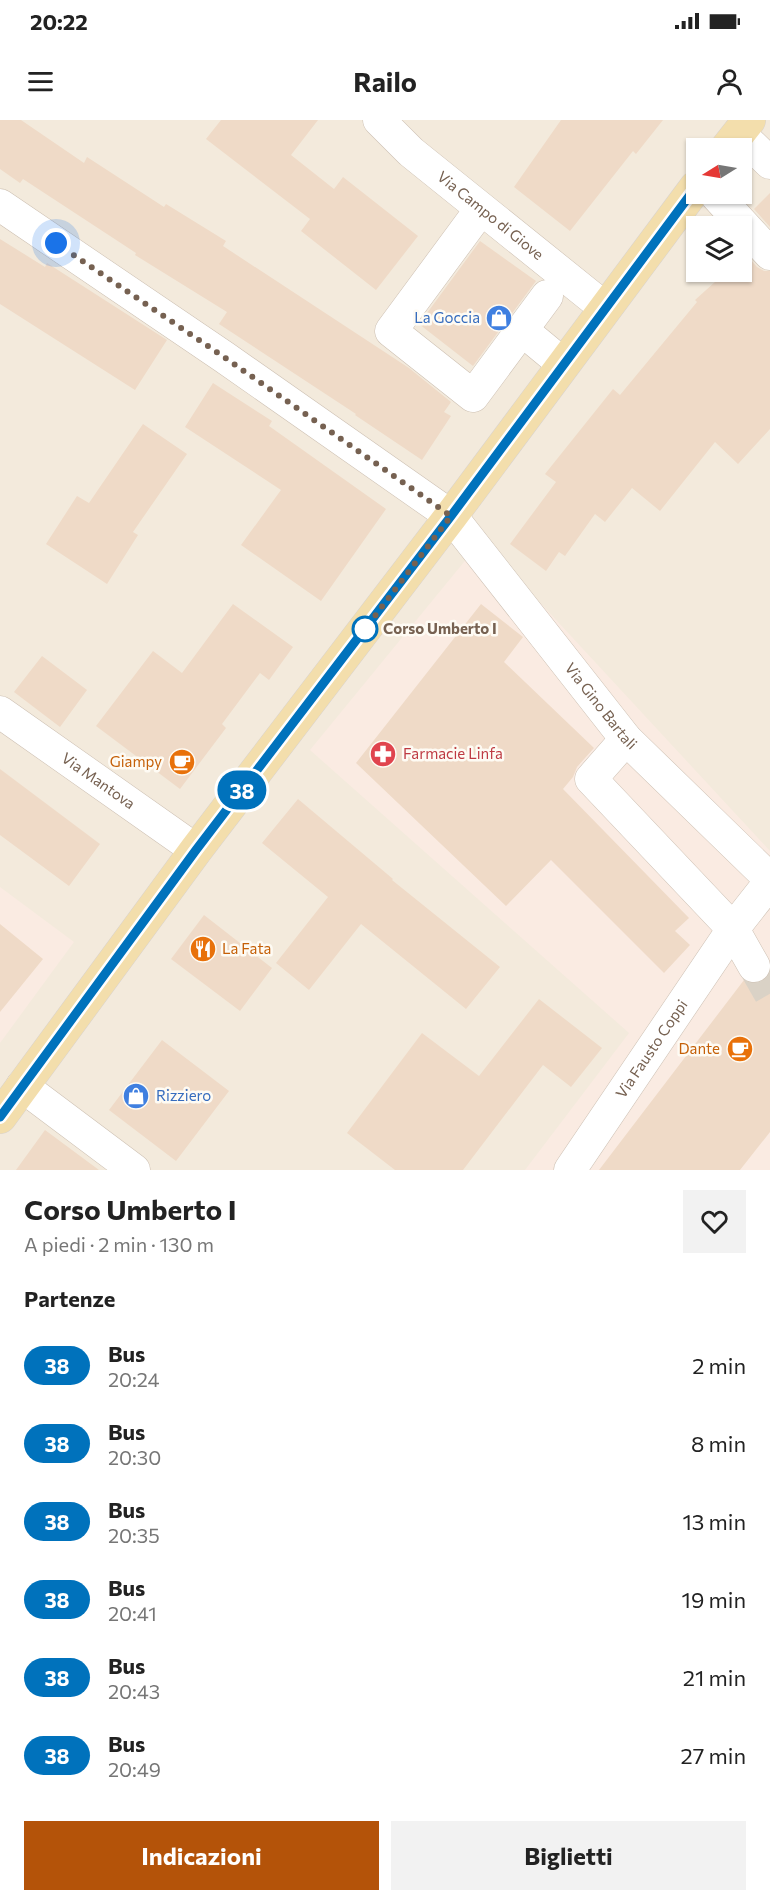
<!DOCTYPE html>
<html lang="it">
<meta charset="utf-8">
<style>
body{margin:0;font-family:Commissioner,sans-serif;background:#f2f2f2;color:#222;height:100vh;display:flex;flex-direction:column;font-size:22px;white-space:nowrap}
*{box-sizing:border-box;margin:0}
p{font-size:20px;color:#767676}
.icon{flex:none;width:33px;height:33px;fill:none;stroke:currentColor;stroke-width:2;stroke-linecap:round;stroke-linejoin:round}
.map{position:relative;height:1050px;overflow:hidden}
.details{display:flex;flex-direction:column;background:#fff;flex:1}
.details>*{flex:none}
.badge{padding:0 12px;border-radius:20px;font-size:21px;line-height:39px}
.needle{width:39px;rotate:259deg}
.controls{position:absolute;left:686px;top:18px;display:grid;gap:12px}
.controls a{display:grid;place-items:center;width:66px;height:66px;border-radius:0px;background:#fff;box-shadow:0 2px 4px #0004;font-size:30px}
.you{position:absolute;width:30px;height:30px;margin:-15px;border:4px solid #fff;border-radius:50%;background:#1a73e8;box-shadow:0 0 0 9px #1a73e833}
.map>.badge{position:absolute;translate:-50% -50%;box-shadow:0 0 0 3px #fff}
h2{padding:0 24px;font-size:22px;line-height:54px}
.round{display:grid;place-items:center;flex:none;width:63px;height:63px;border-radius:0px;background:#f2f2f2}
.overview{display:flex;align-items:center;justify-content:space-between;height:102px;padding:0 24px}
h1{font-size:28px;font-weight:700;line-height:45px}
.button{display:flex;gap:12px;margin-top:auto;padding:12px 24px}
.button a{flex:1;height:69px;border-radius:0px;background:#b45309;color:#fff;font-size:24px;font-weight:700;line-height:69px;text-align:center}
.button a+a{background:#f2f2f2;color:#222}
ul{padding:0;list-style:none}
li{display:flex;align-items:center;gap:18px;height:78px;padding:0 24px}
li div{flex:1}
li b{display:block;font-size:22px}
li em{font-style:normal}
li .badge{min-width:66px;font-weight:700;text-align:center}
.status{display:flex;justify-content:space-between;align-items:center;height:42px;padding:0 30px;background:#fff;direction:ltr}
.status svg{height:16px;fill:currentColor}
header{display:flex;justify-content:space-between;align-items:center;height:78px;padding:0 24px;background:#fff;font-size:27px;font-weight:700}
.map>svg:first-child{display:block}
.residential{fill:#f3eadc;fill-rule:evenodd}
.commercial{fill:#faebe2}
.building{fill:#efdac7}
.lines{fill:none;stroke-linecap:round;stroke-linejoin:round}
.minor-tunnel{stroke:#dad2c6;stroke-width:32;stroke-dasharray:32 16;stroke-linecap:butt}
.minor-casing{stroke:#cdc0b3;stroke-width:33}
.major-casing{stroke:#d9d3ce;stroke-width:34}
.minor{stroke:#fff;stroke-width:32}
.major{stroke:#f3deac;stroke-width:33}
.line-casing{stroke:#fff;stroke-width:14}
.line{stroke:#0072bc;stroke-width:9}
.walk{stroke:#766151;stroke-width:6;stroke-dasharray:0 10.8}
.stop-dot{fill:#fff;stroke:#0072bc;stroke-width:3}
.labels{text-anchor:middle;stroke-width:5;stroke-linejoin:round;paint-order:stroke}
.street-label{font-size:15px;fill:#766151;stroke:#fefbf4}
.shop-label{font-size:15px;fill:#366cbe;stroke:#fefbf4;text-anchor:end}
.stop-label{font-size:15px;font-weight:bold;fill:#766151;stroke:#fefbf4;text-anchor:start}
.health-label{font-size:15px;fill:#be3a42;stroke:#fefbf4;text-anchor:start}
.food-label{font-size:15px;fill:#c56008;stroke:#fefbf4;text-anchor:end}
</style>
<div class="status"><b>20:22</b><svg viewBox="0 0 49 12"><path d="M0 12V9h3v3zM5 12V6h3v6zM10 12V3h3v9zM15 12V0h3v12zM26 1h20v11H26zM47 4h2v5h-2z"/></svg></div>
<header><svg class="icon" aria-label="menu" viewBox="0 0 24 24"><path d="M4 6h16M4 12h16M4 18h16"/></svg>Railo<svg class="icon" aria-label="person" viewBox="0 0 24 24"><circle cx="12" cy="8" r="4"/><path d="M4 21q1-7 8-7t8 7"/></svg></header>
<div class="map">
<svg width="770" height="1050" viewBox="0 0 770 1050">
<rect width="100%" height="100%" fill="#fbf7ed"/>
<path class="residential" d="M0,0h770v1050h-770zM696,28h45v46h-45zM696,106h45v46h-45z"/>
<path class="commercial" d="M482,420l288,311v319h-245l104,-137 -319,-283z
M0,767l74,55 -74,101z"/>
<path class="building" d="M0,0h21l63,43 3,-6 77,50 2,-3 60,37 -3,5 186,122 42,34 -7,10 7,4 -29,44 -67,-45 1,-1 -137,-90 8,-12 -92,-57 1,-2 -113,-74 -3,4 -20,-14z
M221,0h97l-27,35 43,34 9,-12 75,59 -42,54 -75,-59 9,-12 -104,-80z
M561,0h102l-27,34 -3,-3 -63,80 -56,-44z
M770,73v34l-16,-18z
M0,119l45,28 2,-4 120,77 -32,50 -135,-86z
M480,121l56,40 -63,85 -54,-42z
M741,129l16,18 7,4h6v158l-32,35 -23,-22 -55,69 -28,-23 -27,34 -10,-8 -30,42 -6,-4 -13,19 -36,-27 46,-62 -11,-8 68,-85 7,6 77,-93 -2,-2 31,-28h15z
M213,263l59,38 -3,5 117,83 -65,92 -80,-56 40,-55 -96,-63z
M143,304l44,30 -54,78 5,3 -31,49 -61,-40 31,-48 12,7z
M233,484l60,43 -24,33 -9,-7 -38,51 4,4 -46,61 -84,-63 57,-75 29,22z
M481,484l42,33 -19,25 90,86 -17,19 -4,10 -10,12 126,129 -14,13 15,14 -26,28 -113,-113 -45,46 -150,-143z
M42,536l45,34 -27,37 -46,-35z
M0,649l100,75 -31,42 -69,-51z
M298,679l95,80 -1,1 108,87 -34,42 -105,-85 -52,66 -33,-27 52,-66 -66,-54z
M204,795l68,53 -32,43 -69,-52z
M0,804l43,35 -43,53z
M770,854v158l-30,38h-141l145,-190 10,4 9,-3z
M539,879l63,49 -31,39 -28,-22 -80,105h-68l-48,-37 75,-100 57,43z
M162,920l67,51 -53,70 -67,-51z
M45,1010l54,40h-83z"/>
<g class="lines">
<path class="minor-tunnel" d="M754,846l16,28"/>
<defs>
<g id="minor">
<path id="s1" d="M379,0l32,32 194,156"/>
<path d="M739,13l31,30"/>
<path d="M715,74l55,60"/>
<path id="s2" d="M0,85l224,152 227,159 175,223 144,140"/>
<path d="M481,89l-90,122 82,65 74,-100"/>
<path d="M522,210l41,34"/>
<path id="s3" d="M0,592l196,138"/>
<path d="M754,846l-21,-37 37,-47"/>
<path d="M22,966l112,84"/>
<path id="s4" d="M570,1050l163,-241 -142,-150 35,-40"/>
</g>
<path id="major" d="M727,28l22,-28
M0,997l196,-267 255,-334 245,-329"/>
</defs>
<use href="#minor" class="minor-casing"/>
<use href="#major" class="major-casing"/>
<use href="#minor" class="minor"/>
<use href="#major" class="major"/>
</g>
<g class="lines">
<defs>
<path id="line" d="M0,997l196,-267 255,-334 245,-329"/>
</defs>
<use href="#line" class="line-casing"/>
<use href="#line" class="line"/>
<path class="walk" d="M56,123l168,114 227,159 -86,113"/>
</g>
<defs>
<symbol id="shop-disc" viewBox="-11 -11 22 22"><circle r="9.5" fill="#3f7fe0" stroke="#fefbf4"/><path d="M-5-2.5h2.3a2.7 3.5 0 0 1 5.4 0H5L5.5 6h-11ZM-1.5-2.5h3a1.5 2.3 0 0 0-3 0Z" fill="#fff"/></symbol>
<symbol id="pharmacy-disc" viewBox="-11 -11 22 22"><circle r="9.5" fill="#e0444e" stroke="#fefbf4"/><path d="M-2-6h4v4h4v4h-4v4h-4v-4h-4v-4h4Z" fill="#fff"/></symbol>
<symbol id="cafe-disc" viewBox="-11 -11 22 22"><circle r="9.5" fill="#e8710a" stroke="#fefbf4"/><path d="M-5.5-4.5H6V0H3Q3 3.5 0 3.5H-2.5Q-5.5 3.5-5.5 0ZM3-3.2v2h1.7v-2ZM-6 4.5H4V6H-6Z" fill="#fff"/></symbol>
<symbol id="restaurant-disc" viewBox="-11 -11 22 22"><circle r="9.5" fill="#e8710a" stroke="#fefbf4"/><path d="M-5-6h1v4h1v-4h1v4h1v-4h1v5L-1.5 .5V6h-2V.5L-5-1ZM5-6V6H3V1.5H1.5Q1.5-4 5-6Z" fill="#fff"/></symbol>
</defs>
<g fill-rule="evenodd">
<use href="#shop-disc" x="484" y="183" width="30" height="30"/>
<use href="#pharmacy-disc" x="368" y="619" width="30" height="30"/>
<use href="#cafe-disc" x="167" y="627" width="30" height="30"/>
<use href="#restaurant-disc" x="188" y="814" width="30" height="30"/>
<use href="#cafe-disc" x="725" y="914" width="30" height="30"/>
<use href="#shop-disc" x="121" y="961" width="30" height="30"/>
</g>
<circle class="stop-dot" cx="365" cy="509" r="12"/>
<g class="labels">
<g class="street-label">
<text dy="5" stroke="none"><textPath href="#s1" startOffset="147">Via Campo di Giove</textPath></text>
<text dy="5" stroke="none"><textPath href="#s2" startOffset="790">Via Gino Bartali</textPath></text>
<text dy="5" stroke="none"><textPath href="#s3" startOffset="120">Via Mantova</textPath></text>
<text dy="5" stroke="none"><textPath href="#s4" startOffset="146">Via Fausto Coppi</textPath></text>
</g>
<g class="shop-label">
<text x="480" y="203">La Goccia</text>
<text x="156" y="981" text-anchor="start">Rizziero</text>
</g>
<g class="stop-label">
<text x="383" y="514">Corso Umberto I</text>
</g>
<g class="health-label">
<text x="403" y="639">Farmacie Linfa</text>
</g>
<g class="food-label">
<text x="162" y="647">Giampy</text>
<text x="222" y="834" text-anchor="start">La Fata</text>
<text x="720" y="934">Dante</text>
</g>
</g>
</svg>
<div class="controls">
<a><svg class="needle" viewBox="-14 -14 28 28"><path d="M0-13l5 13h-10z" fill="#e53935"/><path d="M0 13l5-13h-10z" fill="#767676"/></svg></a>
<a><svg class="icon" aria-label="layers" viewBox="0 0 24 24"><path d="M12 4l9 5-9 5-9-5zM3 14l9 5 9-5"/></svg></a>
</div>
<div class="you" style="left:56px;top:123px"></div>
<b class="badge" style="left:242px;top:670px;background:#0072bc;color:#fff">38</b>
</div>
<section class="details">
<div class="overview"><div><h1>Corso Umberto I</h1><p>A piedi · 2 min · 130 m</p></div><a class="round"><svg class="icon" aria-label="heart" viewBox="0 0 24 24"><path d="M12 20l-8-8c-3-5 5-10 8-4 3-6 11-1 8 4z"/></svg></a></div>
<h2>Partenze</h2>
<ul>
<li><span class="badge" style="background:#0072bc;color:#fff">38</span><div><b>Bus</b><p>20:24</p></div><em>2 min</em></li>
<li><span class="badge" style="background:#0072bc;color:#fff">38</span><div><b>Bus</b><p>20:30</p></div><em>8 min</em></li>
<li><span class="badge" style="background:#0072bc;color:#fff">38</span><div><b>Bus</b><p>20:35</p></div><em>13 min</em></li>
<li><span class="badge" style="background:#0072bc;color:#fff">38</span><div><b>Bus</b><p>20:41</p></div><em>19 min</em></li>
<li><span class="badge" style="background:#0072bc;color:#fff">38</span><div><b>Bus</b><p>20:43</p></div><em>21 min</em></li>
<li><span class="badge" style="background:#0072bc;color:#fff">38</span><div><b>Bus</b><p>20:49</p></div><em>27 min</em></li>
</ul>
<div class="button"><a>Indicazioni</a><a>Biglietti</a></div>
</section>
